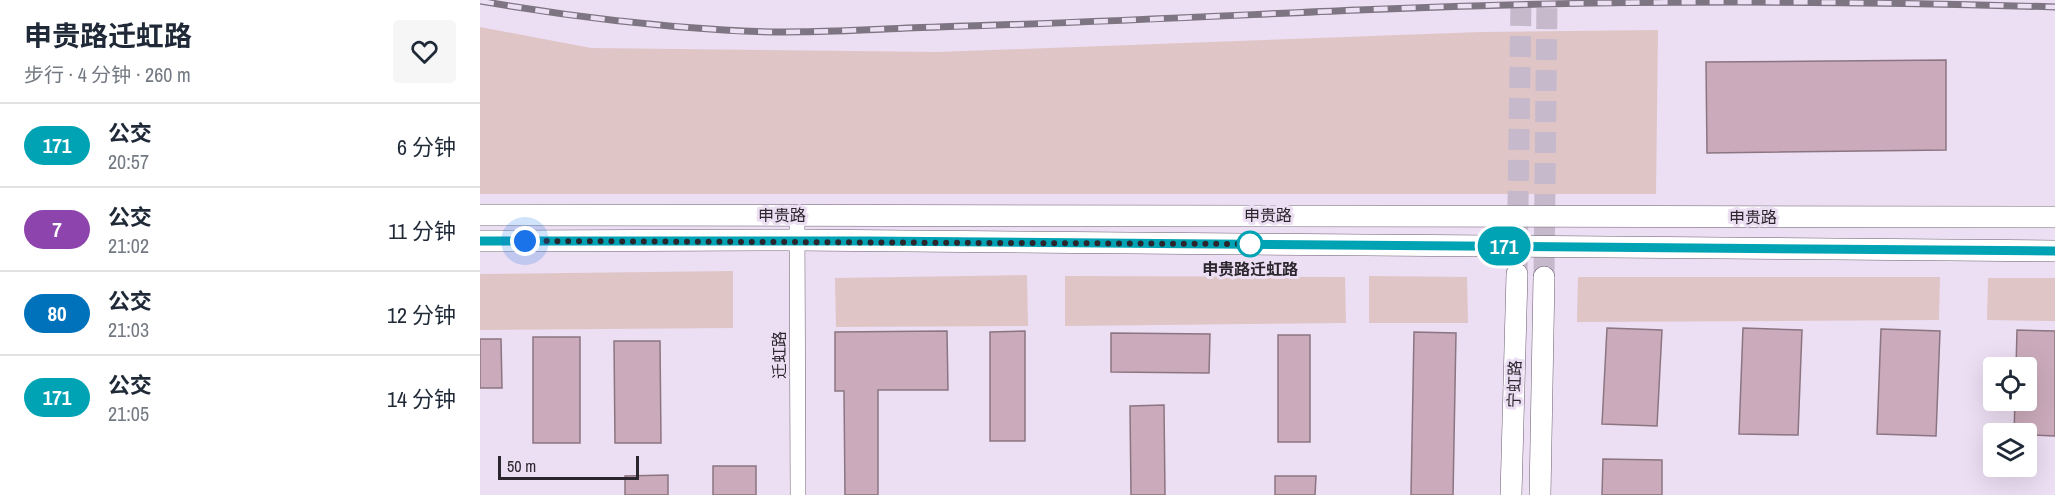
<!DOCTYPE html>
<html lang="zh">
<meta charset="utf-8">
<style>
body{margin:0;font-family:"Archivo Narrow","Noto Sans SC",sans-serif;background:#f6f6f7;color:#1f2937;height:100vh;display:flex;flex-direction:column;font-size:22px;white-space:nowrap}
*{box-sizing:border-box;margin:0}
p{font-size:20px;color:#747a83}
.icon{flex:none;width:33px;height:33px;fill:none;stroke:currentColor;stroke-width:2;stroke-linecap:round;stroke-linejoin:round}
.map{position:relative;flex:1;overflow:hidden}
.panel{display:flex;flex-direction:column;background:#fff;width:480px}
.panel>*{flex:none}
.badge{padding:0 12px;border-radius:20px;font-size:21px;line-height:39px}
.tools{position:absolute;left:1503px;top:357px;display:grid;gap:12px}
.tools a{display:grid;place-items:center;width:54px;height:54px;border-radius:6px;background:#fff;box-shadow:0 6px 24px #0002;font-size:30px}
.scale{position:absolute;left:18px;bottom:15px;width:141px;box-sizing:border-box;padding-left:6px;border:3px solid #2b262d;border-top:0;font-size:16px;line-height:21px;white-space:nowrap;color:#2b262d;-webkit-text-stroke:4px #ecdef3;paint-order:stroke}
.you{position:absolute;width:30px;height:30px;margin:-15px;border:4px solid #fff;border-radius:50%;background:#1a73e8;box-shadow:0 0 0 9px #1a73e833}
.map>.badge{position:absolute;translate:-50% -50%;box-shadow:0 0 0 3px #fff}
.round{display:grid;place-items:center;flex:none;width:63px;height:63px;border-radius:6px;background:#f6f6f7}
.headline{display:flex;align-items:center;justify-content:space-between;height:102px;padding:0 24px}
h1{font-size:28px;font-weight:700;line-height:45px}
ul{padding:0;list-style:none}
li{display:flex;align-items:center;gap:18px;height:84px;padding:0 24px;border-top:2px solid #e0e1e3}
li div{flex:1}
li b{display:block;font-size:22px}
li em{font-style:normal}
li .badge{min-width:66px;font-weight:700;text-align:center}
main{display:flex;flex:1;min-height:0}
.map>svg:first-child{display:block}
.green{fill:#dfc5c6}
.building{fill:#cbabbb;stroke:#8b7581;stroke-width:1.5}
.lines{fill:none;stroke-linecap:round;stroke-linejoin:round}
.secondary-tunnel{stroke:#c5b9cb;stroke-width:21;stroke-dasharray:21 10;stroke-linecap:butt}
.minor-casing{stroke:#6a5e70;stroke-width:16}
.secondary-casing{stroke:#6a5e70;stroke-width:22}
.minor{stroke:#fff;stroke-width:15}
.secondary{stroke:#fff;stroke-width:21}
.rail-casing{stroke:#7e7582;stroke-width:7}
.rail{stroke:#ecdef3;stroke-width:4.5;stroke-dasharray:14;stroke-linecap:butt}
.line-casing{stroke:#fff;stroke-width:14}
.line{stroke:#00a3b4;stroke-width:9}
.walk{stroke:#2b262d;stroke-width:6;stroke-dasharray:0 10.8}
.stop-dot{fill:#fff;stroke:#00a3b4;stroke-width:3}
.labels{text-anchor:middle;stroke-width:6;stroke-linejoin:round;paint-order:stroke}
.street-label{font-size:16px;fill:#2b262d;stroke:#ecdef3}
.stop-label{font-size:16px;font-weight:bold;fill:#2b262d;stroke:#ecdef3}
</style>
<main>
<section class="panel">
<div class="headline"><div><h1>申贵路迁虹路</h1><p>步行 · 4 分钟 · 260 m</p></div><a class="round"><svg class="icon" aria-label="heart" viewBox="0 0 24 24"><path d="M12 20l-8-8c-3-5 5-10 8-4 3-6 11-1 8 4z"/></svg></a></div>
<ul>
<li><span class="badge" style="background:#00a3b4;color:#fff">171</span><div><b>公交</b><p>20:57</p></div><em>6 分钟</em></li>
<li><span class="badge" style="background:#8e44ad;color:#fff">7</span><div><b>公交</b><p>21:02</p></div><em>11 分钟</em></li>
<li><span class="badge" style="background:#0072bc;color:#fff">80</span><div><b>公交</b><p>21:03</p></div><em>12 分钟</em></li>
<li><span class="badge" style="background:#00a3b4;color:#fff">171</span><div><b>公交</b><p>21:05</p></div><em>14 分钟</em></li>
</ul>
</section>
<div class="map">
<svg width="1575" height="495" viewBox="0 0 1575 495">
<rect width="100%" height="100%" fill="#ecdef3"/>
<path class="green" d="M0,27l111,21 347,4 543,-20 177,-2 -2,164h-1176z
M253,271v57l-253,2v-56z
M547,275l1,51 -192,1 -1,-49z
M585,276l280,1 1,46 -281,3z
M889,276l98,1 1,46h-99z
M1098,277h362l-1,43 -362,2z
M1508,278h67v43l-68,-1z"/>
<path class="building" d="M1466,60v90l-239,3 -1,-91z
M1127,328l55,2 -5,96 -55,-2z
M1263,328l59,2 -4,105 -59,-1z
M1401,329l59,2 -4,105 -59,-2z
M1537,330l38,1v105l-41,-2 1,-34h11v-32h-10z
M467,331l1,59h-70v105h-33l-1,-104h-9v-59z
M545,331v110h-35v-109z
M934,332l42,1 -3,162h-42z
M631,333l99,1 -1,39 -98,-1z
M798,335h32v107h-32z
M53,337h47v106h-47z
M0,339h21l1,49h-22z
M134,341h46l1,102h-46z
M684,405l1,90h-34l-1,-89z
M1123,459l59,1v35h-60z
M233,466h43v29h-43z
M188,475v20h-43v-19z
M795,476h41l-1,19h-40z"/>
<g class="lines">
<path class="secondary-tunnel" d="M1037,274l4,-274
M1064,277l3,-277"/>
<defs>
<path id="minor" d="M317,215l1,280"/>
<path id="secondary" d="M0,215l1575,2
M0,241l317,-1 1258,11
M1031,495l6,-221
M1060,495l4,-218"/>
</defs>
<use href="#minor" class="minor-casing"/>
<use href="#secondary" class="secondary-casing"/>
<use href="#minor" class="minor"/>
<use href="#secondary" class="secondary"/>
<defs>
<path id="rail" d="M0,1c81,14 162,24 244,29 70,5 143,-1 214,-3 140,-4 280,-11 420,-17 232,-10 465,-10 697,-3"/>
</defs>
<use href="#rail" class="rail-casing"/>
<use href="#rail" class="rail"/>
</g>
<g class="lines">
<defs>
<path id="line" d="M0,241h388l1187,10"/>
</defs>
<use href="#line" class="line-casing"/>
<use href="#line" class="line"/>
<path class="walk" d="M45,241l725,3"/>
</g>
<circle class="stop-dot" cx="770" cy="244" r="12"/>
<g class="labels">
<g class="street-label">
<text x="302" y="221">申贵路</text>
<text x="788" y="221">申贵路</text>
<text x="1273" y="223">申贵路</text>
<text transform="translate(299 355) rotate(-90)" y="6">迁虹路</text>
<text transform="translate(1034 384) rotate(-88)" y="6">宁虹路</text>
</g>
<g class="stop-label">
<text x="770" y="275">申贵路迁虹路</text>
</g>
</g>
</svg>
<div class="tools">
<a><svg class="icon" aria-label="locate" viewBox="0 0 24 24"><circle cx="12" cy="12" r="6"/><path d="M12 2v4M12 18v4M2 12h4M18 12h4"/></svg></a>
<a><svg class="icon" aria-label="layers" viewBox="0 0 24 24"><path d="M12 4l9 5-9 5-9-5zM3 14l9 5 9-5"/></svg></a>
</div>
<div class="scale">50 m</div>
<div class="you" style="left:45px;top:241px"></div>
<b class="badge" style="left:1024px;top:246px;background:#00a3b4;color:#fff">171</b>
</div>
</main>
